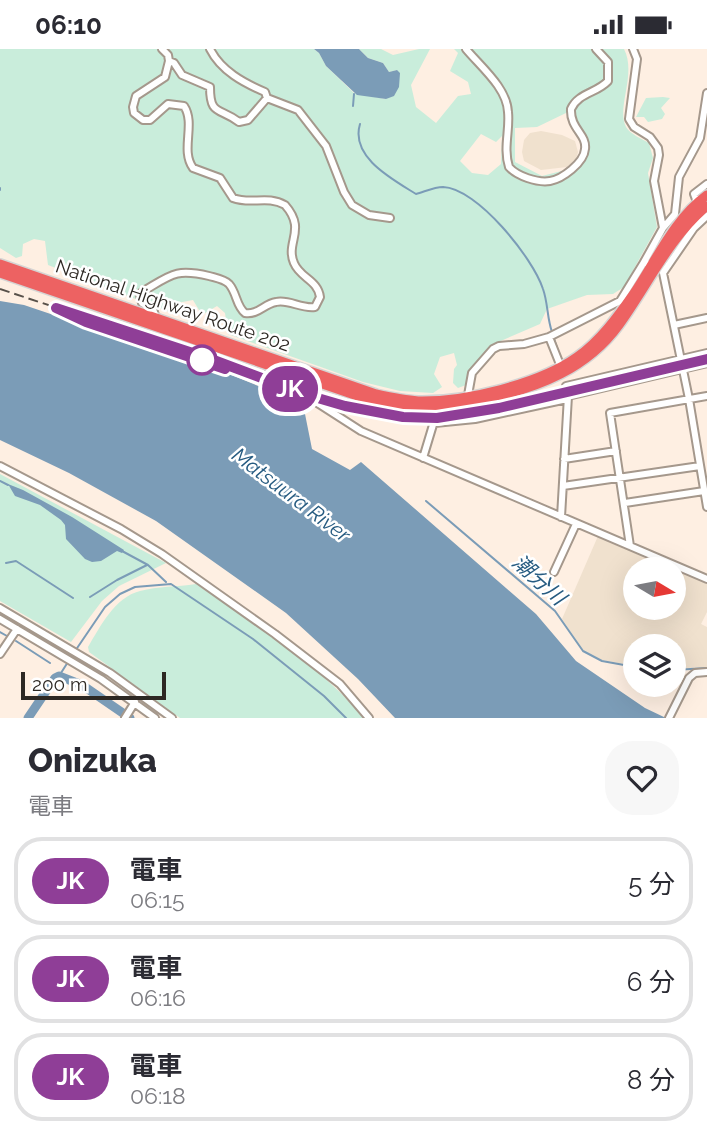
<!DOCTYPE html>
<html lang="ja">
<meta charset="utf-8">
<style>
body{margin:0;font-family:Raleway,"Noto Sans JP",sans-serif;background:#f7f7f7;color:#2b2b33;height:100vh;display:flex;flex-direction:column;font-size:26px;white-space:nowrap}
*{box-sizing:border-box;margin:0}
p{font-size:23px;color:#7c7c81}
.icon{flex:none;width:38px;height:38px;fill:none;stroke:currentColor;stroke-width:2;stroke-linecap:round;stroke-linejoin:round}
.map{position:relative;height:669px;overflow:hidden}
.details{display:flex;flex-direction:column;background:#fff;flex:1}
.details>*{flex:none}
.badge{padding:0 14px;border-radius:23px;font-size:24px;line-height:46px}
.needle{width:46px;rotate:100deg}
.tools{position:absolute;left:623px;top:508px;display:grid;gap:14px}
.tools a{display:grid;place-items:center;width:63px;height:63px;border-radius:50%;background:#fff;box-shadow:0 7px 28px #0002;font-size:35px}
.scale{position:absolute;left:21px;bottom:18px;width:145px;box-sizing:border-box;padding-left:7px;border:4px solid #2d2823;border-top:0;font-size:19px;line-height:24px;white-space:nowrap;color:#2d2823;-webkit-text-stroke:5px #fff;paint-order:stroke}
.map>.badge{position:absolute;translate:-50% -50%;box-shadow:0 0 0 4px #fff}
.round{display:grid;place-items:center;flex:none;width:74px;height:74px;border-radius:28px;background:#f7f7f7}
.summary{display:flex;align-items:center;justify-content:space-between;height:119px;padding:0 28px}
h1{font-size:33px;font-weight:800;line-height:52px}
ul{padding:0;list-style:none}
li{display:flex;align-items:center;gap:21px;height:88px;margin:0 14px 10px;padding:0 14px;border:4px solid #e1e1e2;border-radius:28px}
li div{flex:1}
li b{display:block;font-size:26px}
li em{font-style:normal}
li .badge{min-width:77px;font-weight:700;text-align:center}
.status{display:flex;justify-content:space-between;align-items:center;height:49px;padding:0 35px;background:#fff;direction:ltr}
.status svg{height:19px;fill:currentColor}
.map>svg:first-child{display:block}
.industrial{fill:#f0e1ce;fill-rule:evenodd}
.green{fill:#c9eddb;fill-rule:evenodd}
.water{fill:#7b9cb7}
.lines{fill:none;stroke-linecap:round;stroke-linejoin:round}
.stream{stroke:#7b9cb7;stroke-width:2}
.river{stroke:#7b9cb7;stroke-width:9}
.minor-casing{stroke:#a5988c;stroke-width:10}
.highway-casing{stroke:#d5d4d3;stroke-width:12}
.minor{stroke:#fff;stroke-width:6}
.highway{stroke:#ed6262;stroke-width:9}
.rail{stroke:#58514a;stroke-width:2;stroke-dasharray:10 5;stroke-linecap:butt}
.line-casing{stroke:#fff;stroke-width:16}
.line{stroke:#8f3e97;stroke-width:10}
.stop-dot{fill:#fff;stroke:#8f3e97;stroke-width:3.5}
.labels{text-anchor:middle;stroke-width:5;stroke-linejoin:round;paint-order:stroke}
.street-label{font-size:19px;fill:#2d2823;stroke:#fff}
.water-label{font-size:21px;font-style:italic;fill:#265b81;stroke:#fff}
</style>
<div class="status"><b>06:10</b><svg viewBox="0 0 49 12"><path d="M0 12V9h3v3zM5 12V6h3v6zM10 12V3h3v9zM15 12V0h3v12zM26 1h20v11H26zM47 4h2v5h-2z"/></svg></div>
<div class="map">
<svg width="707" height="669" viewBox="0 0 707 669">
<rect width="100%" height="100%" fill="#feefe2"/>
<path class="industrial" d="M541,82l21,4 13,6 3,11 -2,8 -9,7 -26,3 -17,-9 -2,-9 2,-12 6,-7z
M598,487l109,46v30l-6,12 6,3v40l-33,2v-23h-39v20l-33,-6 -19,-10 -21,-31zM635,520h39v38h-39z"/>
<path class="green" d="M0,0h314l5,4 7,13 28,27 32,6 11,-29 -8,2 -6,-9 -15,-5 -9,-9h22l12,6 26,-6h11l-19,36 5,22 20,16 22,-27 13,-2 -3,-12 -18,-11 8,-18 -4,-4h170c13,25 -8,59 2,78 4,7 16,12 23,16l4,15 -5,15 9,54 -33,60 -11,7 -26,1 -40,14 -7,15 -44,19 -25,25 -5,17 -8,3 -5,-5 1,-14 3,-4 -3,-12 -14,4 -6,17 8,13 -9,6 -33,-2 -37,-9 -135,-48 -3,-21 -8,-7 -15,9 -9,-15 -21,4v9l-124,-48 -3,-24 -11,-2 -11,5 -1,12 -6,2 -16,-10zM566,64h8c7,23 24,28 7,53l-39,10 -27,-14v-34l22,-1zM481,85l15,8 6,-6 -1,28 -13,11 -16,-2 -12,-12z
M663,48l7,1 -9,10 4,6 -3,5 -14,3 -4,-5h-8l10,-19z
M0,425l166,89 -47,23 -17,15 -31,41 -71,-41z
M196,535c52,36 129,84 167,134h-183l-91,-66 -1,-5c12,-20 27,-50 52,-56 18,-5 37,-4 56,-7z"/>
<path class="water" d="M314,0h45l9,9 15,5 6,9 8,-2 3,3 -1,14 -5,9 -8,3 -29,-4 -31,-29 -7,-13z
M0,252l24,4 210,71 58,24 13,14 7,35 38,21 11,-8 175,152 40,47 69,47 21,10h-271l-37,-39 -72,-66 -130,-92 -87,-48 -69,-33z
M8,435l15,6 49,27 52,33 -2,3 -5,-2 -16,10 -9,1 -7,-3 -19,-20 -1,-14 -4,-5 -21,-15 -25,-9z"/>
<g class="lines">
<path class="stream" d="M353,57l1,-12
M360,75c-10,33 32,55 56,70 8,-2 18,-7 27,-7 34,1 90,71 100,102 5,14 4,29 9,43
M0,139v2
M554,290l7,20
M569,386l1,-14
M568,407l1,-13
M0,432l8,4
M426,452l129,110 28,40 19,10 33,6
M122,502l26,14 18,17
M6,514l10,-2 57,37
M90,548l27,-17 30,-15
M0,583l7,4
M16,592l34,22
M71,608l34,-50 15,-13 15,-7 36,-3 82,55 71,57 22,22
M674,621l33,-2
M59,627l9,-14"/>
<path class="river" d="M28,669l27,-40 4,-2 23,9 48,33"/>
<defs>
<path id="minor" d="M162,0l6,6 1,6 5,2 8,12 28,12c0,29 9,20 29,35l9,-2 19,-22
M210,0c11,22 34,34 55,43l2,6 31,12 28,36 18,46 8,13 17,10 21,3
M466,0c15,18 41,39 42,63 2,18 -5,36 1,55 8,9 28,16 41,14 12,-2 34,-18 35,-32 2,-15 -15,-20 -14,-40 7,-16 26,-16 37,-28v-19l-12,-13
M633,0l4,10 -8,60 5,8 16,10 8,11 1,7 -5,26 9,47 -19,34 11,5
M697,153l-3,-8 13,-10
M707,167l-13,12 -31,45 26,126 18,108
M663,179l12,-14 4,-37 21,-39 7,-45
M156,269l-3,-9 -11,-6 -2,-8 2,-3c29,-17 33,-24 67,-16 7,2 15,3 20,8 8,9 7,22 16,29 13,2 19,-9 31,-11 13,-3 25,7 39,5l5,-10c-2,-17 -20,-19 -26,-34 -9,-21 13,-33 -9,-58 -18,-10 -34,0 -52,-7l-13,-20 -27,-10c-13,-18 3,-44 -9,-62l-16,-2 -18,16h-7l-9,-7 -1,-6 3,-11 29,-19 4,-16
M674,276l33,-7
M549,288l12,30
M269,320l32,21
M293,325l12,21 56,36 346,148
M566,337l141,-33
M468,346l4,-22 21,-24 6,-3 25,-2 25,-7 71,-36 24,-39
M435,374l40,-4 92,-20
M423,409l16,-53
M564,410l52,-8
M0,417l121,63 41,25 113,80 65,50 29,34
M563,437l137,-20
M625,454l79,-12
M561,468l7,-121 139,-33
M630,497l-20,-133 97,-17
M554,523l22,-48
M0,559l110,65 62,45
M0,570l101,60 54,39
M0,605l17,-25
M125,669l10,-16
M669,669l20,-40 6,-5 12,-1"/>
<path id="highway" d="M0,215l376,130c14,3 28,6 42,7 47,1 121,-17 159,-44 23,-16 41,-41 57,-64 23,-34 39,-73 73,-98
M0,224l372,128c16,3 31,7 47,7 23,1 46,-4 69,-9 51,-12 99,-30 131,-74 29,-40 50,-87 88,-119"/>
</defs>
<use href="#minor" class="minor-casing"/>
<use href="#highway" class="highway-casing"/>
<use href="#minor" class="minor"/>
<use href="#highway" class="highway"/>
<path class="rail" d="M0,240l211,70 93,35 41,12 58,11 34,1 62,-10 208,-49"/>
</g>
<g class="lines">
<defs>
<path id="line" d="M225,320l-139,-47 -30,-14 155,51 93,35 41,12 58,11 34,1 62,-10 208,-49"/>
</defs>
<use href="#line" class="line-casing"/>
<use href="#line" class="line"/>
</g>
<circle class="stop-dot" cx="202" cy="311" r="14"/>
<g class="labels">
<g class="street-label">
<text transform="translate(173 256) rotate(19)" y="7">National Highway Route 202</text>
</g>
<g class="water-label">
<text transform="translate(291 446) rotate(37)" y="7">Matsuura River</text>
<text transform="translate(539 531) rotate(42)" y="7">潮分川</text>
</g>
</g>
</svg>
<div class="tools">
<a><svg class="needle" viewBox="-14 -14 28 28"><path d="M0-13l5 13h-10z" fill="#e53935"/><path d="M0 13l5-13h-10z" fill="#7c7c81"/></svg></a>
<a><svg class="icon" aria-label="layers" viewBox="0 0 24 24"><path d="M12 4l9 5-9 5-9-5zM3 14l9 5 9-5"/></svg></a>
</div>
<div class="scale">200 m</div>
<b class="badge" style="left:290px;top:340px;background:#8f3e97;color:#fff">JK</b>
</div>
<section class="details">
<div class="summary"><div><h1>Onizuka</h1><p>電車</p></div><a class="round"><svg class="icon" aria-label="heart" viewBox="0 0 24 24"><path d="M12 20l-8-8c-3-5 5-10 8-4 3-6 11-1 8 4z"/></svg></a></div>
<ul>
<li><span class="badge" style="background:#8f3e97;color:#fff">JK</span><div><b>電車</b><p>06:15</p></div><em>5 分</em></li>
<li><span class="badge" style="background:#8f3e97;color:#fff">JK</span><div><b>電車</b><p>06:16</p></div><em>6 分</em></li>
<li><span class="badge" style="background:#8f3e97;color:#fff">JK</span><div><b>電車</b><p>06:18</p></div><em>8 分</em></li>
</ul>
</section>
